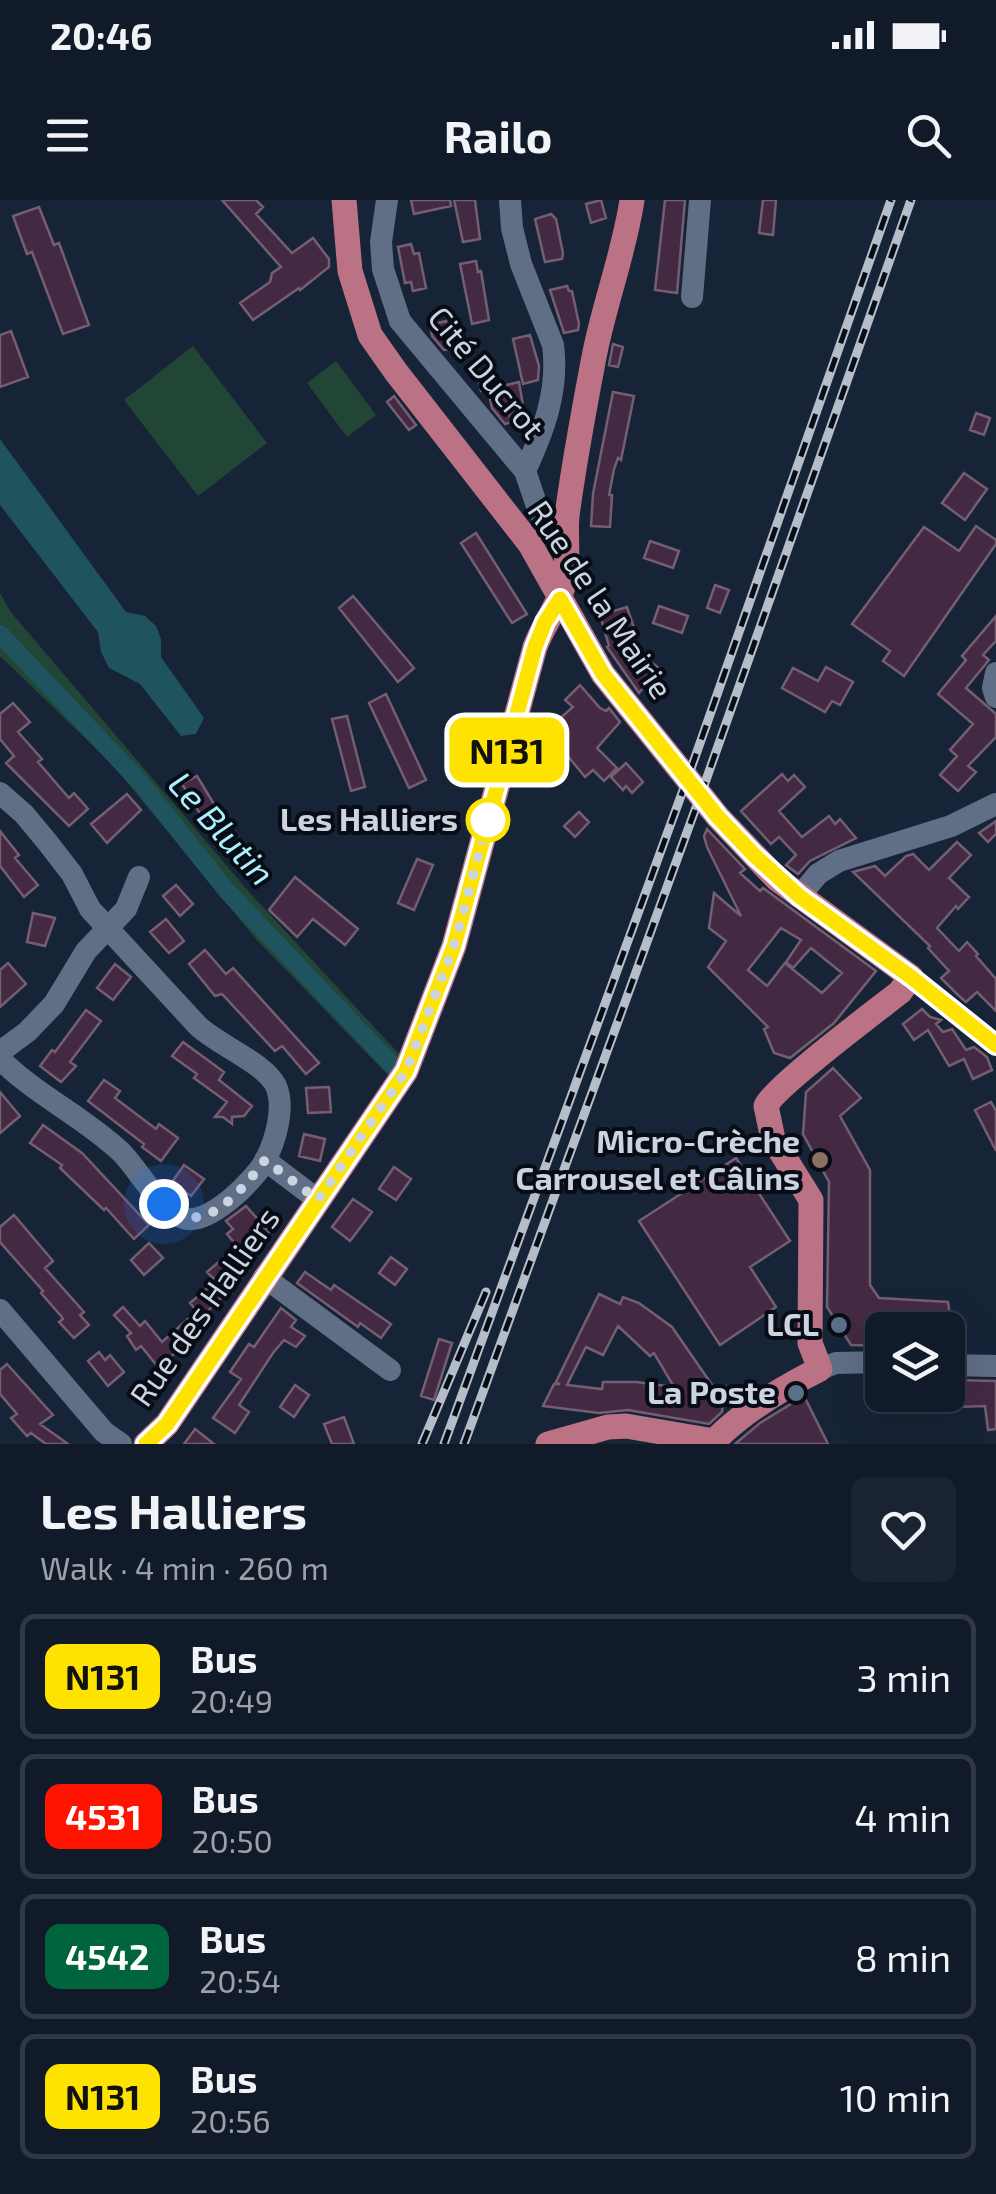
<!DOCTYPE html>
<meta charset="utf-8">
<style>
body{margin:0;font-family:"Exo 2",sans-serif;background:#1a2331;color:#f1f3f6;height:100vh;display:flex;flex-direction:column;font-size:38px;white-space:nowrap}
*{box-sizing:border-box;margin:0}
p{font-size:32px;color:#9ca1a8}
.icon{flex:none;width:55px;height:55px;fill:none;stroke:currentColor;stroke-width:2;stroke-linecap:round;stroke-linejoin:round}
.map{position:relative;height:1244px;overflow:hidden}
.sheet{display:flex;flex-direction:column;background:#111a29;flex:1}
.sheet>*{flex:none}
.badge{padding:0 20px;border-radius:15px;font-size:35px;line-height:65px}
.tools{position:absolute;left:865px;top:1112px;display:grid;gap:20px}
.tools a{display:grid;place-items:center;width:100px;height:100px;border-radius:15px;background:#111a29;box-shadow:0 10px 40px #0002,0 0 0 2px #303846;font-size:50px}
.you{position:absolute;width:50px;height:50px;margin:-25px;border:8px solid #fff;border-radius:50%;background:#1a73e8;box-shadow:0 0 0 15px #1a73e833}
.map>.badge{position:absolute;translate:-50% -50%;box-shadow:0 0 0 5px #fff}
.round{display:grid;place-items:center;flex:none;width:105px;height:105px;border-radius:15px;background:#1a2331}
.headline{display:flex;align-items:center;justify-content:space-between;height:170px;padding:0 40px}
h1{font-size:48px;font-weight:700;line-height:75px}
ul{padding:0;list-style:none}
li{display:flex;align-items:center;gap:30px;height:125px;margin:0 20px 15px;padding:0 20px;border:5px solid #303846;border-radius:15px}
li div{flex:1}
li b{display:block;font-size:38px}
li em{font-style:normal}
li .badge{min-width:110px;font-weight:700;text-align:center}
.status{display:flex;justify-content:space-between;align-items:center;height:70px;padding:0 50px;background:#111a29;direction:ltr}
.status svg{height:28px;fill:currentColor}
header{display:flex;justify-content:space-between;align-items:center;height:130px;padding:0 40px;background:#111a29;font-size:45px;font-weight:700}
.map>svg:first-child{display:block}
.green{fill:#224636}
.water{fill:#1f535e}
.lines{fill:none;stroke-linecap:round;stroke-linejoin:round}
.canal{stroke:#1f535e;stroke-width:18}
.building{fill:#442942;stroke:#745e72;stroke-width:2.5;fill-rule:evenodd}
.minor{stroke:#606e86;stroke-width:22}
.major{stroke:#bb7285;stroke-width:25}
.rail-casing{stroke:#b5bdcb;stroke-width:9}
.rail{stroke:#070c15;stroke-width:5;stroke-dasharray:15;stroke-linecap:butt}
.line-casing{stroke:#fff;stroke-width:22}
.line{stroke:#ffe300;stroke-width:15}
.walk{stroke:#ccd4e1;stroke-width:10;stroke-dasharray:0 18}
.stop-dot{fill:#fff;stroke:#ffe300;stroke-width:5}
.education-dot{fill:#8d6e63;stroke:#070c15;stroke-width:4}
.service-dot{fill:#5c6f8a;stroke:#070c15;stroke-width:4}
.labels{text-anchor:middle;stroke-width:8;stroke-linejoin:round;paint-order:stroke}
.street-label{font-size:32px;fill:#ccd4e1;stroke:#070c15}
.stop-label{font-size:32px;font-weight:bold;fill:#ccd4e1;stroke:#070c15;text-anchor:end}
.poi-label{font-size:32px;font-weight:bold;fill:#ccd4e1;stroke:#070c15;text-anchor:end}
.water-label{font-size:35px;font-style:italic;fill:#aceffe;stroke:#070c15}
</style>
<div class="status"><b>20:46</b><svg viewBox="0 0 49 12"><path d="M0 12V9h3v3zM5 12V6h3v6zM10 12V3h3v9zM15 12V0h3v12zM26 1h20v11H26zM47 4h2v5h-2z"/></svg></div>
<header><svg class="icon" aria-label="menu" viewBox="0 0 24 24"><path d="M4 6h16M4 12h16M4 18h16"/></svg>Railo<svg class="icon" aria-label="search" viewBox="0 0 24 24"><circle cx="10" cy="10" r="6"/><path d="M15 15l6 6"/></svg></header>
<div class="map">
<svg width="996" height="1244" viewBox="0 0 996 1244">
<rect width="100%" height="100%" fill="#172337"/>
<path class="green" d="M193,146l74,97 -69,53 -74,-96z
M336,161l40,54 -29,22 -40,-54z
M0,393l10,18 240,282 151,163 -13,19 -133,-137 -143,-174 -112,-108z"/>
<path class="water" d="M0,239l126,173 19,4 11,10 5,13v18l43,61 -8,16 -15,2 -41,-52 -31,-16 -8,-16 -3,-20 -98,-127z"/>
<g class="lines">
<path class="canal" d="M0,434l140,148 87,109 167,176"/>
</g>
<path class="building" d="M222,0h34l7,7 -7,7 36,39 21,-15 16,21v8l-29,23 -1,-2 -46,32 -13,-17 30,-21 2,-9 9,-6z
M411,0h39l1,6 -37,8z
M454,0h21l5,39 -17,3z
M601,0l5,18 -15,5 -5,-19z
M665,0h20l-8,93 -22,-3z
M763,0h13l-3,35 -14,-2z
M39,7l15,38 5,-2 30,82 -26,9 -31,-82 -5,2 -14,-38z
M551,14l5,5 7,34 -1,6 -17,3 -10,-43z
M411,44l3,10 5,-1 7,35 -13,3 -2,-9 -6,1 -7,-36z
M476,61l2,11 3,-1 8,49 -17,4 -12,-60z
M567,86l2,5h3l7,33 -1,6 -14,3 -14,-43z
M446,121l7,21 -1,7 -8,1 -12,-14 -2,-11z
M11,131l17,46 -28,10v-52z
M530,135l9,31 -1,14 -15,4 -10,-45z
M613,144l10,3 -5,20 -9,-2z
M494,172l4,15 21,-5 5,29 -15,3 3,8 -7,2 -13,-16 -4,-18 6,-2 -13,3 -3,-15z
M613,192l21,4 -13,64 -3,-2 -4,11 -5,26h3l-2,32 -19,-1 2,-32z
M394,196l22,29 -7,5 -22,-28z
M976,213l14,5 -6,17 -14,-5z
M964,273l23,16 -22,31 -23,-17z
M976,326l20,14v4l-92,132 -21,-15 7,-10 -38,-27 72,-97 35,24z
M476,333l51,81 -15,9 -51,-80z
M650,341l29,10 -6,17 -29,-10z
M715,385l14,5 -9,23 -13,-5z
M353,396l61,72 -16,14 -59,-74z
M659,406l29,10 -6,17 -29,-10z
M627,407l7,21 -19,6 24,12 2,8 19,15 -21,24 -32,-46 2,-1 -9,-31z
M996,416v25l-13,14 6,5 -23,28 30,26v23l-28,29 8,6 -18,19 -18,-16 17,-19 -7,-6 23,-26 -35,-30 28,-34 -4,-4z
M826,467l27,15 -13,23 -8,-4 -7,11 -43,-24 11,-20 25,13z
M580,485l20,23 6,3 3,-3 11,14 -23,26 20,20 -13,13 -11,-11 -8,7 -27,-33 -12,10 -12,-13 39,-34 -8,-7z
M386,494l40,86 -17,8 -40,-85z
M13,503l17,19 -12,10 24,27 -4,3 31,36 5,-5 14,16 -19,17 -63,-63 8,-7 -14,-17v-25z
M347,516l18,71 -14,4 -19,-72z
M465,517l17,44 -19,6 -16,-43z
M626,563l17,19 -11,11 -6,-7 -3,4 -12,-13z
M782,574l6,7 6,-6 11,12 -26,24 23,26 27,-21 6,8 5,-5 16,19 -46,23 -12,13 -12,-9 10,-10 -17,-18 -8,7 -30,-33z
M197,576l23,38 -15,8 -23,-38z
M127,594l14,16 -34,33 -16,-19z
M579,612l10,10 -14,15 -11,-11z
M996,621v13l-8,8 -9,-9z
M707,629l38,40 -5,4 20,18 3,-3 113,83 -42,52 -44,35 -16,-5 -10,-24 4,-2 -60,-60 18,-26 -17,-13 5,-35 27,23 -34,-69 -3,-11zM781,728l20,12 -15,22 7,6 18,-20 31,25 -20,20 -37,-30 -18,23 -19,-16z
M0,631l19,24 -4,3 23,27 -14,12 -24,-31z
M957,642l14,13 -22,23 20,19 -11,12 -2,-3 -19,22 22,23 8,-9 11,12 -2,2 20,23v32l-19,-19 -11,10 -8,-7 -17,-17 8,-7 -21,-23 2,-2 -77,-74 22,-6 10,10 21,-20 7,-2 16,16z
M417,659l16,6 -19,45 -16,-7z
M295,677l63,52 -13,16 -32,-26 -16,18 -28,-27z
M176,685l17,19 -13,12 -17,-20z
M33,713l22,5 -10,28 -18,-4z
M166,719l18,22 -15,12 -19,-21z
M205,750l21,24 7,-6 86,95 -13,11 -24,-28 -7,5 -53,-57 -7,2 -26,-32z
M8,763l18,21 -26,23v-37z
M115,764l16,13 -18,23 -16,-12z
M922,809l8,8 11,3 -5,4 7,8 9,-3 14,21 8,-3 13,10 5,13 -19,9 -9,-20 -15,7 -21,-36 -14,10 -11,-16z
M86,810l15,11 -31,41 6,4 -15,16 -21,-16 12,-16 3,2z
M183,842l41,30 -5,8 33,26 -8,10 -12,1v7l-9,-7h-8l12,-15 -33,-24 3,-4 -25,-18z
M833,868l28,30 -21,18 30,54v115l9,13 69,4 4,28h-70v16l-31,-1 -24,-38 2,-125 -26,-48 3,-42z
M104,880l16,11 -5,7 41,31 3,-5 19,14 -17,23 -19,-14 2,-3 -56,-43z
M329,887l2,25 -23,1 -2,-25z
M0,892l20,24 -20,17z
M991,902l5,9v40l-21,-41z
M43,925l39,28 67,72 -15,14 -28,-31 -2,2 -44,-42 2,-3 -32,-22z
M304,934l21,5 -5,22 -21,-5z
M736,958l54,83 -40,26 26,40 -56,38 -81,-124z
M184,965l20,14 -13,17 -19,-14z
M394,967l17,12 -15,21 -17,-11z
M353,999l19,13 -22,29 -18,-14z
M246,1006l23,26 -13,12 4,5 -21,17 6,8 -43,43 -12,-14 26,-22 -9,-9 30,-26 -10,-12 6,-5 -7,-8z
M14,1015l39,46 -8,7 39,44 -4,3 9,10 -15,13 -15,-16 4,-3 -2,-3 -20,-23 2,-2 -43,-49v-15z
M149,1043l14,15 -19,17 -13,-15z
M391,1057l16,12 -12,16 -16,-12z
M305,1072l26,18 3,-5 57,39 -10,14 -21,-15 -2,4 -61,-44z
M599,1094l21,10 3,-7 16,6 33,24 45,65 8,-5 -3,25 -13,12 -81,-14 -29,3 -56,-7 11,-22h6l-4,-2zM618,1126l32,30 4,-3 20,34 -38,-5h-33l-1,7 -35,-4 19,-38 17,8z
M123,1107l17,19 5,-5 17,21 26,-23 12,14 -42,34 -17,-21 -5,4 -9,-14 4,-3 -17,-18z
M281,1108l15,12 -5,7 14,9 -9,11 -12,-7 -11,13 -34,52 10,7 -14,21 -22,-15 28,-39 -11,-7 19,-28 5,3z
M439,1139l13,4 -18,57 -13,-4z
M99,1152l6,8 5,-5 14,17 -16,14 -20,-25z
M7,1164l46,51 -13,9 28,20h-22l-15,-11 -4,3 -16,-18 6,-4 -17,-20v-24z
M954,1180l42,1v48l-8,1 -3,-24 -30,1z
M295,1185l14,10 -15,22 -14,-10z
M804,1196l24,48h-93l25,-21z
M344,1217l10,27h-22l-8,-20z
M195,1229l19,15h-30z"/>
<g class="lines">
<path class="minor" d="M387,0l-6,42 2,27 17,52 125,150 14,41
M510,0l2,28 9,36 32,81c6,45 -9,85 -28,126
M692,97l8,-97
M996,473l-3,15 3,9
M0,593l24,21 24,29 24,31 18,35 108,117c20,19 67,37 78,60 9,21 0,53 -10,73 -11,21 -58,68 -83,59 -21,-6 -45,-49 -62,-66 -37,-35 -85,-57 -121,-93
M799,697l19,-23 21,-13 112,-35 45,-22
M911,777l85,68
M0,852l27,-20 27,-28 32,-53 40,-42 13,-32
M265,960l53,40
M264,1077l126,93
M0,1110l104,122 17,12
M948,1165l48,1
M820,1169l16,-6 46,-1"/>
<path class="major" d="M344,0l6,71 20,64 26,37 134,172 73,130 115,143 59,62 134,98 -11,15c-24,19 -126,95 -134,114l7,33 38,61 -1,143 10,26c-38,19 -76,42 -106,72l-88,-15 -18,1 -60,17
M146,1244l21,-20 239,-353 48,-125 81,-299c9,-24 26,-44 30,-70 4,-20 0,-41 2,-61 7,-54 17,-106 27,-159 10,-53 30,-103 38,-157"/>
<defs>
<path id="rail" d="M422,1244l64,-152
M444,1244l249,-681 198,-563
M464,1244l242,-664 205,-580"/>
</defs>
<use href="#rail" class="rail-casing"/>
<use href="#rail" class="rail"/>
</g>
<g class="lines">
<defs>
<path id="line" d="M146,1244l21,-20 239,-353 48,-125 81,-299 10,-25 15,-23 43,75 115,143 37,39 44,40 112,81 85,68"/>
</defs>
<use href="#line" class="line-casing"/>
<use href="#line" class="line"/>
<path class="walk" d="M164,1004c38,38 78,-14 101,-44l53,40 88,-129 48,-125 34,-126"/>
</g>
<circle class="stop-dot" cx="488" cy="620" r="20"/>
<circle class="education-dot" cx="820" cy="960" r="10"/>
<g class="service-dot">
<circle cx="839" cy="1125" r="10"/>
<circle cx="796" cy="1193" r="10"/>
</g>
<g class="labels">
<g class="street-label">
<text transform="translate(486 173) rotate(50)" y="11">Cité Ducrot</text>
<text transform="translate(600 400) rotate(56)" y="11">Rue de la Mairie</text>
<text transform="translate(205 1107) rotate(-55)" y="11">Rue des Halliers</text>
</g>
<g class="stop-label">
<text x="458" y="631">Les Halliers</text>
</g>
<g class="poi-label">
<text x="800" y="953">Micro-Crèche<tspan x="800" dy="37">Carrousel et Câlins</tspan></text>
<text x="819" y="1136">LCL</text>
<text x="776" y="1204">La Poste</text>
</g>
<g class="water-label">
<text transform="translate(221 629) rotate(48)" y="12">Le Blutin</text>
</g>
</g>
</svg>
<div class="tools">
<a><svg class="icon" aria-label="layers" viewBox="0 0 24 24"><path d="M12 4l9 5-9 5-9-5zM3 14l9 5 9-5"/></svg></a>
</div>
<div class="you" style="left:164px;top:1004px"></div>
<b class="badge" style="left:507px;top:550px;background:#ffe300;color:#111">N131</b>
</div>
<section class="sheet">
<div class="headline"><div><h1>Les Halliers</h1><p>Walk · 4 min · 260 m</p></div><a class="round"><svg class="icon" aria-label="heart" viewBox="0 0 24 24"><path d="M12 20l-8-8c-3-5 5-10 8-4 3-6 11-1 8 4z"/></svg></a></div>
<ul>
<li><span class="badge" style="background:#ffe300;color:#111">N131</span><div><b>Bus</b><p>20:49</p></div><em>3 min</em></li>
<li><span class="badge" style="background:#ff1400;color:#fff">4531</span><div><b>Bus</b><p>20:50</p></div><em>4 min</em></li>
<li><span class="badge" style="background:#00643c;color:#fff">4542</span><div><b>Bus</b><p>20:54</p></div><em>8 min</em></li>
<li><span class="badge" style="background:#ffe300;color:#111">N131</span><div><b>Bus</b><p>20:56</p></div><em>10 min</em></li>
</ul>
</section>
